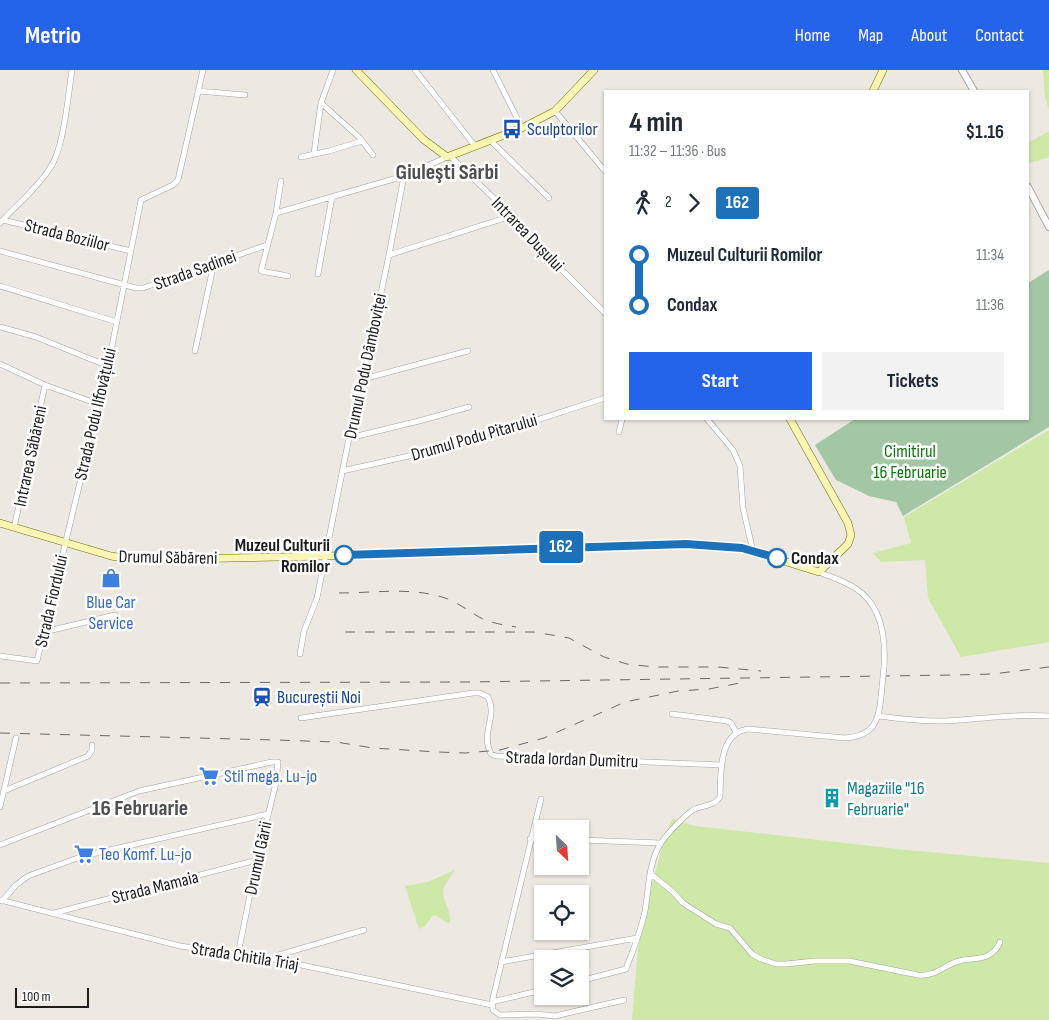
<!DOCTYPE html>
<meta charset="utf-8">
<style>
body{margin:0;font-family:"Sofia Sans Condensed",sans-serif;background:#f2f2f3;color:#1f2937;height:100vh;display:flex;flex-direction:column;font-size:19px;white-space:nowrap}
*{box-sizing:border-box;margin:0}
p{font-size:16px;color:#747a83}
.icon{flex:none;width:28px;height:28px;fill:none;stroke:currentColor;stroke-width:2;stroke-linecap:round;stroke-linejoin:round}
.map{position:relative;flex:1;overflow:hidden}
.drawer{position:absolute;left:604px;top:20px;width:425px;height:330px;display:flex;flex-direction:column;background:#fff;border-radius:0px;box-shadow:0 1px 4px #0004}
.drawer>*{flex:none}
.badge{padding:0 10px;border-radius:4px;font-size:18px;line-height:32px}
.needle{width:32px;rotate:155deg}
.controls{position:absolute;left:534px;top:750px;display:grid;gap:10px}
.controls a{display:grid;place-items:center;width:55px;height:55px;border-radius:0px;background:#fff;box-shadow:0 1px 4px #0004;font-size:25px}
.scale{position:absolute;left:15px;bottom:12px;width:74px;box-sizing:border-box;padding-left:5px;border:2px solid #1c1c1c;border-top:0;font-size:14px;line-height:18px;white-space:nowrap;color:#1c1c1c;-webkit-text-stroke:4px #fff;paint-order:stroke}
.map>.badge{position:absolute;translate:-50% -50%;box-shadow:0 0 0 2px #fff}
.legs{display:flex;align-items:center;gap:8px;height:55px;padding:0 25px;font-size:16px}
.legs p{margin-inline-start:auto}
.headline{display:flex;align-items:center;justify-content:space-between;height:85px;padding:0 25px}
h1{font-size:28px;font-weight:700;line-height:38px}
.cta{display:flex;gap:10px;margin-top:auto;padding:10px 25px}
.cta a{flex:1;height:58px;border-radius:0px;background:#2563eb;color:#fff;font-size:20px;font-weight:700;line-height:58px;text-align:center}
.cta a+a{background:#f2f2f3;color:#1f2937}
ul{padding:0 25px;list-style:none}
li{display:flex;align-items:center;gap:18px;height:50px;font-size:19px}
li i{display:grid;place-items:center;width:8px;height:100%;margin:0 6px;background:currentColor}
li i::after{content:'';width:12px;height:12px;margin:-6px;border:4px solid;border-radius:50%;background:#fff}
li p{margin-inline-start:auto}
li:first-child i{background:linear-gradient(#0000 50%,currentColor 0)}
li:last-child i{background:linear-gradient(currentColor 50%,#0000 0)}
header{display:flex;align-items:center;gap:30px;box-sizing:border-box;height:70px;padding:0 25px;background:#2563eb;color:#fff}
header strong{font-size:24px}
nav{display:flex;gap:28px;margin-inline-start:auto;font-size:18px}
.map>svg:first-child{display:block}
.grass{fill:#cee8a7}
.cemetery{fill:#a3c6a4}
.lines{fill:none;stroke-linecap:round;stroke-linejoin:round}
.minor-casing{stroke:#a3a3a3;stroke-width:6}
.tertiary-casing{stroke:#a3a3a3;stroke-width:8}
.secondary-casing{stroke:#707105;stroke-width:8}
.minor{stroke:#fff;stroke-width:5}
.tertiary{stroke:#fff;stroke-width:6}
.secondary{stroke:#f9f5b4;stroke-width:7}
.rail{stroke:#6a6a6a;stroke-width:1;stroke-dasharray:10 10;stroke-linecap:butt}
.minor-bridge-casing{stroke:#a3a3a3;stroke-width:6;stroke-linecap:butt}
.minor-bridge{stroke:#fff;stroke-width:5}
.line-1-casing{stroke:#fff;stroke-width:11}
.line-1{stroke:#1d71b8;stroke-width:8}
.stop-1-dot{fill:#fff;stroke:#1d71b8;stroke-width:2.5}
.labels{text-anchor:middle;stroke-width:5;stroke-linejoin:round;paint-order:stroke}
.transit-label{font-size:18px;fill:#164399;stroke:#fff;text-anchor:start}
.street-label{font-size:18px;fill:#1c1c1c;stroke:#fff}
.park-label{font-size:18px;fill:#0e780c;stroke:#fff}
.stop-label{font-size:18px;font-weight:bold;fill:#1c1c1c;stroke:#fff;text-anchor:end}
.shop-label{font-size:18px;fill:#366cbe;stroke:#fff;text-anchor:start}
.culture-label{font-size:18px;fill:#0d838f;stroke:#fff;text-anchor:start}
.district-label{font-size:22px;font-weight:bold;fill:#4f4f4f;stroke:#fff}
</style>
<header>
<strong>Metrio</strong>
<nav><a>Home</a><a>Map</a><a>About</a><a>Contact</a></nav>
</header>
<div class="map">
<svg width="1049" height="950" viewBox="0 0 1049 950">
<rect width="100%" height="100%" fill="#ede8e2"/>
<path class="grass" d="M1043,0h6v40l-4,-13z
M1049,61v26l-21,7v-21z
M1049,360v212l-88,15 -33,-59 -3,-38 -44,2 -8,-9 38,-10 -7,-26z
M673,748l4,3 18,5 211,24 143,13v157h-417l6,-72 16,-72 12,-43z
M455,800c-3,6 -11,14 -12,21 0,12 9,20 7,32h-3l-10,-7 -4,-1 -8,11 -6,3 -14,-43 23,-4z"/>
<path class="cemetery" d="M1049,200v157l-146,89 -7,-14 -27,-6 -33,-16 -21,-35 40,-26h173v-136z"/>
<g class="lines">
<defs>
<path id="minor" d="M415,0l60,76
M493,0l29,58
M198,21l47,4
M321,33l39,35 13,17
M555,41l50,60
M490,70l59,58
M314,83l7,-50 12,-33
M450,86l53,51 32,36 70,70
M301,87l28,-6 33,-10
M281,111l-5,32 -15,58 27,5
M276,143l128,-37 43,-19
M3,150l128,31
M0,153c16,-18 37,-34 50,-55 14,-20 18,-72 22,-98
M0,181l136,37h7l124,-43
M389,185l122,-39
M318,204l14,-77
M0,216l117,36
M0,257l36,10 72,29
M195,281l19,-88
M0,294l45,21 53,19
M363,309l105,-28
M707,349l26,31 7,16 3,42 9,39 3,4
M619,362l3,-13
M349,368l70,-17 50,-14
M342,401l89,-20 53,-14 121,-39
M14,458l31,-143
M819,502c12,5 25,9 36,16 27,17 31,49 29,79
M44,562l71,-17
M300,584l4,-23 13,-33 32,-160 14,-59 26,-124 15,-79
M0,586l37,5 71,-295 33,-166 32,-15 5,-5 25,-110
M672,644l55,7 4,2 5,9
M879,646c21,3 41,5 62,5 36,-1 72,-8 108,-5
M301,648l172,-25h7l8,4c10,20 -8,35 3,57l5,2 226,9
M4,721l84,-35 4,-6v-5
M541,729l-49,203 1,8 7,5 36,-1 19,2 69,-16
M0,737l16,-69
M530,769h12
M580,770l81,3
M0,775l139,-54 133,-29h6l-2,21 -19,77 -19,94
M651,804l22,18 10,11 6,4 27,17 14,4 22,26 9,5 15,5h10l29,-3h34l69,14c17,2 26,-10 41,-14 10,-3 19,-1 28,-5 6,-3 11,-8 13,-14
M0,830l180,46 97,14 215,45
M2,831l14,-16 12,-9 55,-20 185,-42
M54,843l203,-53
M277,890l2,-5 85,-25
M501,892l136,-24
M580,911l46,-12c7,-19 15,-38 19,-58 4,-22 3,-48 16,-68 5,-8 24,-28 32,-33 9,-5 21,-3 27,-13 1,-23 -2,-64 28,-68l97,9c28,-2 34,-16 36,-41
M492,932l50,-12"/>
<path id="tertiary" d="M962,0l12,21
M1028,117l21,40"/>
<path id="secondary" d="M356,0l67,69 24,18 75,-29 33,-17 39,-41
M873,21l10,-21
M0,453l111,33 25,4 190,-4 361,-12 55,4 77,24 29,-28 3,-9 -3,-12 -58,-104"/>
</defs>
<use href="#minor" class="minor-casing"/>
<use href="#tertiary" class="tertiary-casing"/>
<use href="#secondary" class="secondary-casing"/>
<use href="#minor" class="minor"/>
<use href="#tertiary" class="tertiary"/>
<use href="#secondary" class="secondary"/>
<path class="rail" d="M339,523c34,0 71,-6 103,4 14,4 25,13 37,20 11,6 25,8 37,10
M345,562h189l35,6 35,19 23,7 27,3h64l43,4
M0,613l466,-1 488,-7 39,-1 56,-7
M0,663l276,7 60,2 37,6 65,4 27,1 35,-3 44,-12 81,-36 53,-11 31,-2 31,-6"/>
<defs>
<path id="minor-bridge" d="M881,627l3,-30"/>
</defs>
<use href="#minor-bridge" class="minor-bridge-casing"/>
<use href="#minor-bridge" class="minor-bridge"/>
</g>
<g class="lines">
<defs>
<path id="line-1" d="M344,485l342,-11 56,4 35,10"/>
</defs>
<use href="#line-1" class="line-1-casing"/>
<use href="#line-1" class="line-1"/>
</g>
<defs>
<symbol id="bus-bare" viewBox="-9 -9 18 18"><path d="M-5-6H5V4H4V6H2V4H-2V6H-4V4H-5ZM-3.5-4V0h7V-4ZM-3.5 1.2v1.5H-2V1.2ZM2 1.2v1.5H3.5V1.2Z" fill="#1a4fb4" stroke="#fff" stroke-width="2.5" paint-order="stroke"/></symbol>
<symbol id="shop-bare" viewBox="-9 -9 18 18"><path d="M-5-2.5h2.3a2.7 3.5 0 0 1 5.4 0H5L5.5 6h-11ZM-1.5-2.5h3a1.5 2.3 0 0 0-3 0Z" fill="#3f7fe0" stroke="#fff" stroke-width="2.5" paint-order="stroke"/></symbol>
<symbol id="station-bare" viewBox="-9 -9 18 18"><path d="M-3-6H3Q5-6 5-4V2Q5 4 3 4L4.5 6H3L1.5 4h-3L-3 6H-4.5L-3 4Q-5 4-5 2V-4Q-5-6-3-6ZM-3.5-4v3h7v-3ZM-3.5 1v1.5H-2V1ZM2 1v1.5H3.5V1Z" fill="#1a4fb4" stroke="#fff" stroke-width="2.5" paint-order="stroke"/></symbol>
<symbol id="supermarket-bare" viewBox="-9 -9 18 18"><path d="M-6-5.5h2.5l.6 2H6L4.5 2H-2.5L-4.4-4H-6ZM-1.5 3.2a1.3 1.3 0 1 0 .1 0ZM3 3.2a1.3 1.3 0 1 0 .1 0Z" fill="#3f7fe0" stroke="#fff" stroke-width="2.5" paint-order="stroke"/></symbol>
<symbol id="building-bare" viewBox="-9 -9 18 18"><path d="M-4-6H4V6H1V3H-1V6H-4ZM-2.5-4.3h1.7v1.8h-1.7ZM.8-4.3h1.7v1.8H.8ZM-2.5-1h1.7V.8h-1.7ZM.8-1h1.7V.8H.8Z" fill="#0f9aa8" stroke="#fff" stroke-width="2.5" paint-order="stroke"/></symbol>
</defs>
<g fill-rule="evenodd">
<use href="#bus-bare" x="498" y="45" width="28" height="28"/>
<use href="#shop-bare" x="97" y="494" width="28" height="28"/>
<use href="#station-bare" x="248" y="613" width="28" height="28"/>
<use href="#supermarket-bare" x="195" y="692" width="28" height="28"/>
<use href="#building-bare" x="818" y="714" width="28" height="28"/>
<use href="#supermarket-bare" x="70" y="770" width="28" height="28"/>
</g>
<g class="stop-1-dot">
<circle cx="344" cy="485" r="9"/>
<circle cx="777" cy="488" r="9"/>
</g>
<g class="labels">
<g class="transit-label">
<text x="527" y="65">Sculptorilor</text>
<text x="277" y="633">Bucureștii Noi</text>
</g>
<g class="street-label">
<text transform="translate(528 164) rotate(46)" y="6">Intrarea Dușului</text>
<text transform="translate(67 165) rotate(14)" y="6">Strada Boziilor</text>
<text transform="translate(195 200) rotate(-20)" y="6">Strada Sadinei</text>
<text transform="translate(365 296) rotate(-78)" y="6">Drumul Podu Dâmboviței</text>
<text transform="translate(95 344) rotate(-77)" y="6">Strada Podu Ilfovățului</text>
<text transform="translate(474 367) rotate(-16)" y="6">Drumul Podu Pitarului</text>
<text transform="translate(30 386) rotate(-78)" y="6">Intrarea Săbăreni</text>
<text transform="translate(168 487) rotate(1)" y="6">Drumul Săbăreni</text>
<text transform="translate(51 531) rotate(-77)" y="6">Strada Fiordului</text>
<text transform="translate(572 689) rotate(2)" y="6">Strada Iordan Dumitru</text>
<text transform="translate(258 788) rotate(-78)" y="6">Drumul Gării</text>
<text transform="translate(155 817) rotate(-14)" y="6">Strada Mamaia</text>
<text transform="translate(245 886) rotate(9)" y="6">Strada Chitila Triaj</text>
</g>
<g class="park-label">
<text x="910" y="387">Cimitirul<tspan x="910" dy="21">16 Februarie</tspan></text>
</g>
<g class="stop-label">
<text x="330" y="481">Muzeul Culturii<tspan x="330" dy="21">Romilor</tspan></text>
<text x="791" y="494" text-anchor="start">Condax</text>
</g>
<g class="shop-label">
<text x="111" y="538" text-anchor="middle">Blue Car<tspan x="111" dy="21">Service</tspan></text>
<text x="224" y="712">Stil mega. Lu-jo</text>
<text x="99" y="790">Teo Komf. Lu-jo</text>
</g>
<g class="culture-label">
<text x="847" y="724">Magaziile "16<tspan x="847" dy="21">Februarie"</tspan></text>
</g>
<g class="district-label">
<text x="447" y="109">Giuleşti Sârbi</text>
<text x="140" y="745">16 Februarie</text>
</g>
</g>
</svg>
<div class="controls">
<a><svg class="needle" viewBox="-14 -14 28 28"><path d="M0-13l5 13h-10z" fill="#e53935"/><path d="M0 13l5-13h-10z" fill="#747a83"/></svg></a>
<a><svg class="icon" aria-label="locate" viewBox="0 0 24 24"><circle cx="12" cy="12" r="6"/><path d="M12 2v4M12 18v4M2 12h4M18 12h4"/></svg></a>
<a><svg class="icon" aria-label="layers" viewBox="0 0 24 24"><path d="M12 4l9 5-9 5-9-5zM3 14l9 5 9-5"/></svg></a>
</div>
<div class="scale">100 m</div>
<b class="badge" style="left:561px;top:477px;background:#1d71b8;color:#fff">162</b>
<section class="drawer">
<div class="headline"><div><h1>4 min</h1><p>11:32 – 11:36 · Bus</p></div><b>$1.16</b></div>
<div class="legs"><svg class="icon" aria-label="walk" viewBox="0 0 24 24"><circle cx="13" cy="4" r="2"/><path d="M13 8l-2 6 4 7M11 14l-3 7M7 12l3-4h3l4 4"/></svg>2<svg class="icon" aria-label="forward" viewBox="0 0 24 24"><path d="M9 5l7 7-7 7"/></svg><b class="badge" style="background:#1d71b8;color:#fff">162</b></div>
<ul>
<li><i style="color:#1d71b8"></i><b>Muzeul Culturii Romilor</b><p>11:34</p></li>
<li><i style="color:#1d71b8"></i><b>Condax</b><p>11:36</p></li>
</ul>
<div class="cta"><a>Start</a><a>Tickets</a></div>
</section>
</div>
